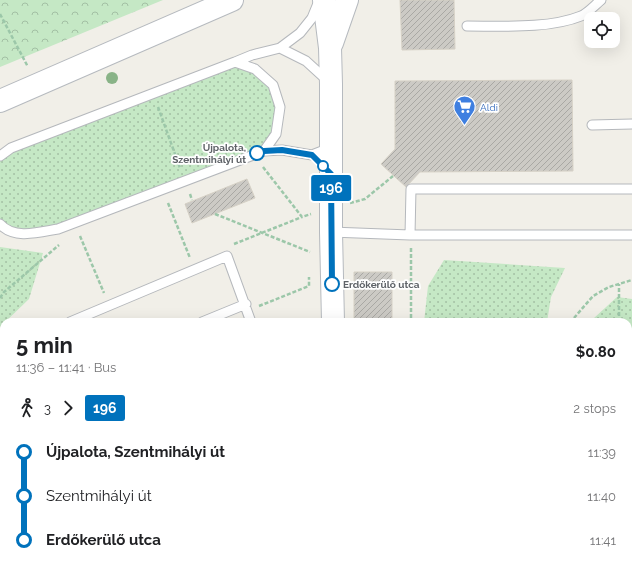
<!DOCTYPE html>
<meta charset="utf-8">
<style>
body{margin:0;font-family:Raleway,sans-serif;background:#f2f2f2;color:#202124;height:100vh;display:flex;flex-direction:column;font-size:15px;white-space:nowrap}
*{box-sizing:border-box;margin:0}
p{font-size:13px;color:#757577}
.icon{flex:none;width:22px;height:22px;fill:none;stroke:currentColor;stroke-width:2;stroke-linecap:round;stroke-linejoin:round}
.map{position:relative;flex:1;overflow:hidden}
.sheet{position:absolute;left:0px;top:318px;width:632px;height:252px;display:flex;flex-direction:column;background:#fff;border-radius:12px 12px 0 0;box-shadow:0 4px 16px #0002}
.sheet>*{flex:none}
.badge{padding:0 8px;border-radius:3px;font-size:14px;line-height:26px}
.controls{position:absolute;left:584px;top:12px;display:grid;gap:8px}
.controls a{display:grid;place-items:center;width:36px;height:36px;border-radius:8px;background:#fff;box-shadow:0 4px 16px #0002;font-size:20px}
.map>.badge{position:absolute;translate:-50% -50%;box-shadow:0 0 0 2px #fff}
.legs{display:flex;align-items:center;gap:6px;height:44px;padding:0 16px;font-size:13px}
.legs p{margin-inline-start:auto}
.summary{display:flex;align-items:center;justify-content:space-between;height:68px;padding:0 16px}
h1{font-size:22px;font-weight:700;line-height:30px}
ul{padding:0 16px;list-style:none}
li{display:flex;align-items:center;gap:14px;height:44px;font-size:15px}
li i{display:grid;place-items:center;width:6px;height:100%;margin:0 5px;background:currentColor}
li i::after{content:'';width:10px;height:10px;margin:-5px;border:3px solid;border-radius:50%;background:#fff}
li p{margin-inline-start:auto}
li:first-child i{background:linear-gradient(#0000 50%,currentColor 0)}
li:last-child i{background:linear-gradient(currentColor 50%,#0000 0)}
.map>svg:first-child{display:block}
.grass{fill:url(#grass-dots)}
.forest{fill:url(#forest-crowns)}
.pitch{fill:#c5e8c5}
.building{fill:url(#building-hatch);stroke:#d6d1c6}
.lines{fill:none;stroke-linecap:round;stroke-linejoin:round}
.lane-casing{stroke:#b5b8bc;stroke-width:11}
.secondary-casing{stroke:#b6babf;stroke-width:24}
.path{stroke:#9cc7a9;stroke-width:2.5;stroke-dasharray:4 2;stroke-linecap:butt}
.lane{stroke:#fff;stroke-width:9}
.secondary{stroke:#fff;stroke-width:22}
.tree{fill:#89b387}
.line-1-casing{stroke:#fff;stroke-width:9}
.line-1{stroke:#0072bc;stroke-width:6}
.stop-1-dot{fill:#fff;stroke:#0072bc;stroke-width:2}
.labels{text-anchor:middle;stroke-width:3.5;stroke-linejoin:round;paint-order:stroke}
.shop-label{font-size:10px;fill:#366cbe;stroke:#fff;text-anchor:start}
.stop-label{font-size:10px;font-weight:bold;fill:#5f6368;stroke:#fff;text-anchor:end}
</style>
<div class="map">
<svg width="632" height="570" viewBox="0 0 632 570">
<defs>
<pattern id="grass-dots" width="8" height="8" patternUnits="userSpaceOnUse"><rect width="8" height="8" fill="#c5e8c5"/><path d="M2 2h.1M6 6h.1" fill="none" stroke="#a3c0a4" stroke-width="1.8" stroke-linecap="round"/></pattern>
<pattern id="forest-crowns" width="20" height="18" patternUnits="userSpaceOnUse"><rect width="20" height="18" fill="#c5e8c5"/><path d="M2 6a3 3 0 1 1 6 0M12 15a3 3 0 1 1 6 0" fill="none" stroke="#a3c0a4"/></pattern>
<pattern id="building-hatch" width="6" height="6" patternUnits="userSpaceOnUse"><rect width="6" height="6" fill="#cccac5"/><path d="M-1 1l2-2M0 6l6-6M5 7l2-2" fill="none" stroke="#a9a8a4"/></pattern>
</defs>
<rect width="100%" height="100%" fill="#f1efe8"/>
<path class="grass" d="M235,62l38,23 7,22 -4,27 -12,17 -206,78 -31,5 -27,-10v-68z
M0,247l43,6 -14,46 -29,28z
M444,260l121,8 -14,29 -4,25h-123l4,-36z
M617,297l15,2v271h-60l-1,-4h57v-244h-37l3,-4z
M0,367l4,2v197h129l-6,4h-127z"/>
<path class="forest" d="M0,0h163l-163,67z"/>
<path class="pitch" d="M0,414l4,10v98l-4,1z"/>
<path class="building" d="M400,0h54l1,49 -53,1z
M572,80l1,91 -153,1 -14,15 -25,-23 14,-15v-68z
M247,179l8,19 -63,25 -7,-19z
M354,272h38v50h-38z
M194,566h20l1,4h-31z
M351,566h38v4h-38z"/>
<g class="lines">
<defs>
<path id="lane" d="M467,26c35,0 82,3 114,-10 7,-3 14,-11 20,-16
M280,48l26,13 23,21
M235,62l20,7 18,16 7,22 -4,27 -12,17
M592,125l40,-1
M0,156l11,-8 224,-86 17,-7 28,-7 20,-15 12,-15 7,-17
M0,224c14,16 40,8 58,5l206,-78 18,-1 30,5 18,-7
M331,232l79,3h222
M410,235l1,-46h221
M70,322l157,-66 24,66
M202,322l44,-18"/>
<path id="secondary" d="M324,0l6,48 1,36v148l2,90
M332,43l15,-43
M0,101l232,-101
M334,566v4"/>
</defs>
<use href="#lane" class="lane-casing"/>
<use href="#secondary" class="secondary-casing"/>
<path class="path" d="M0,14l28,53
M158,107l22,61
M263,167l39,50 9,-3
M190,194l2,6
M168,203l22,55
M350,203l15,-4 28,-23
M215,214l95,38
M80,236l24,57
M234,244l68,-27
M411,248v74
M0,298l4,-6 55,-47
M259,306l50,-20v-9
M574,318l19,-22 16,-9 23,-7
M619,322v-38
M0,377l4,-1
M412,566v4
M620,566v4"/>
<use href="#lane" class="lane"/>
<use href="#secondary" class="secondary"/>
</g>
<circle class="tree" cx="112" cy="78" r="6"/>
<g class="lines">
<defs>
<path id="line-1" d="M257,153l7,-2 18,-1 30,5 19,19 1,110"/>
</defs>
<use href="#line-1" class="line-1-casing"/>
<use href="#line-1" class="line-1"/>
</g>
<defs>
<symbol id="supermarket-pin" viewBox="-11 -11 22 30"><path d="M0 17L-7.5 6A9.5 9.5 0 1 1 7.5 6Z" fill="#3f7fe0" stroke="#fff"/><path d="M-6-5.5h2.5l.6 2H6L4.5 2H-2.5L-4.4-4H-6ZM-1.5 3.2a1.3 1.3 0 1 0 .1 0ZM3 3.2a1.3 1.3 0 1 0 .1 0Z" fill="#fff"/></symbol>
</defs>
<g fill-rule="evenodd">
<use href="#supermarket-pin" x="452" y="94" width="25" height="34"/>
</g>
<g class="stop-1-dot">
<circle cx="257" cy="153" r="7"/>
<circle cx="323" cy="166" r="5"/>
<circle cx="332" cy="284" r="7"/>
</g>
<g class="labels">
<g class="shop-label">
<text x="480" y="111">Aldi</text>
</g>
<g class="stop-label">
<text x="246" y="151">Újpalota,<tspan x="246" dy="12">Szentmihályi út</tspan></text>
<text x="343" y="288" text-anchor="start">Erdőkerülő utca</text>
</g>
</g>
</svg>
<div class="controls">
<a><svg class="icon" aria-label="locate" viewBox="0 0 24 24"><circle cx="12" cy="12" r="6"/><path d="M12 2v4M12 18v4M2 12h4M18 12h4"/></svg></a>
</div>
<b class="badge" style="left:331px;top:188px;background:#0072bc;color:#fff">196</b>
<section class="sheet">
<div class="summary"><div><h1>5 min</h1><p>11:36 – 11:41 · Bus</p></div><b>$0.80</b></div>
<div class="legs"><svg class="icon" aria-label="walk" viewBox="0 0 24 24"><circle cx="13" cy="4" r="2"/><path d="M13 8l-2 6 4 7M11 14l-3 7M7 12l3-4h3l4 4"/></svg>3<svg class="icon" aria-label="forward" viewBox="0 0 24 24"><path d="M9 5l7 7-7 7"/></svg><b class="badge" style="background:#0072bc;color:#fff">196</b><p>2 stops</p></div>
<ul>
<li><i style="color:#0072bc"></i><b>Újpalota, Szentmihályi út</b><p>11:39</p></li>
<li><i style="color:#0072bc"></i><span>Szentmihályi út</span><p>11:40</p></li>
<li><i style="color:#0072bc"></i><b>Erdőkerülő utca</b><p>11:41</p></li>
</ul>
</section>
</div>
